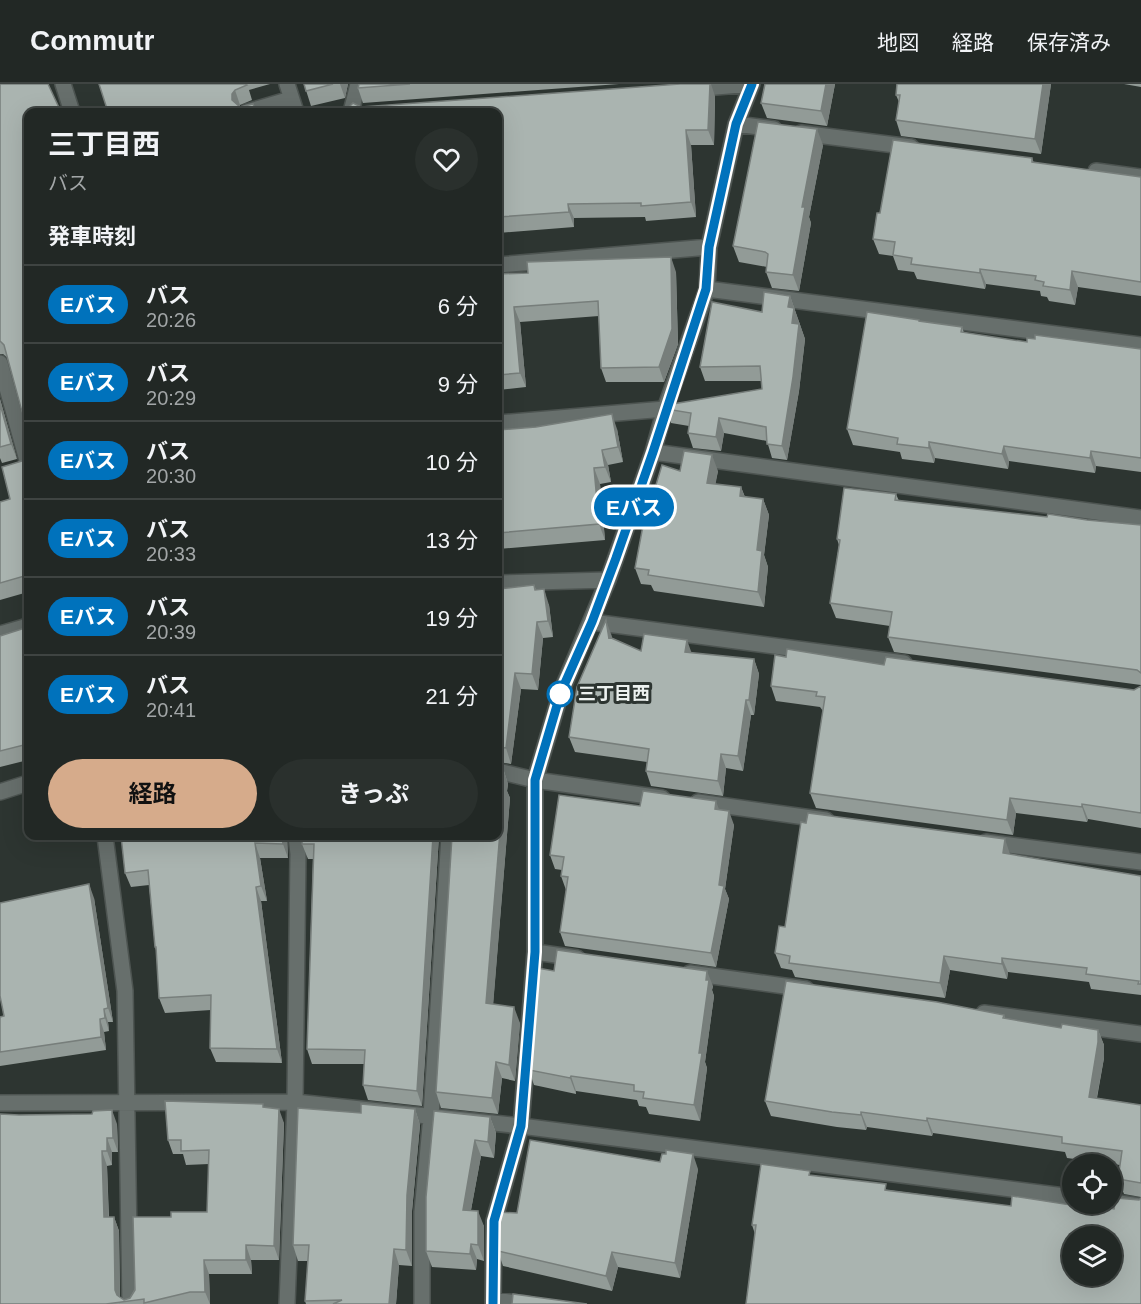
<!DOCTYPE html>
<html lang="ja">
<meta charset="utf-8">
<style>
body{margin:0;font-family:Helvetica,"Noto Sans JP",sans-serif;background:#2a302d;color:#f1f3f6;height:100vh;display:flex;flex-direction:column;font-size:22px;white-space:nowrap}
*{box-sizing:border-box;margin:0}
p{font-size:20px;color:#a2a6a7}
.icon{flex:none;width:33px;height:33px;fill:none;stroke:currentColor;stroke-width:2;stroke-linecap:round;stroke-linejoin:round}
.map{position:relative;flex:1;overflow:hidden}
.sheet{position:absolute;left:24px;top:24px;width:478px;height:732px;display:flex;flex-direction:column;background:#222825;border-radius:12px;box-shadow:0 6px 24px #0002,0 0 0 2px #3f4442}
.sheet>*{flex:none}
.badge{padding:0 12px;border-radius:20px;font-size:21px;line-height:39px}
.controls{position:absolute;left:1062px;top:1070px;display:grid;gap:12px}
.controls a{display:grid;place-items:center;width:60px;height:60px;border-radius:50%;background:#222825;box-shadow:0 6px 24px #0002,0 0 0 2px #3f4442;font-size:30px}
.map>.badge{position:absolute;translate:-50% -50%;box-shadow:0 0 0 3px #fff}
h2{padding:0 24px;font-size:22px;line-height:54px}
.round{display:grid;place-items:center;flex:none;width:63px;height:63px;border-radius:32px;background:#2a302d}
.summary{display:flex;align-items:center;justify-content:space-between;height:102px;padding:0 24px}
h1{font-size:28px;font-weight:700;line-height:45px}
.button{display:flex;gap:12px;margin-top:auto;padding:12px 24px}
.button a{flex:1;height:69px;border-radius:36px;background:#d6ab8b;color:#111;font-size:24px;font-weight:700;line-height:69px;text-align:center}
.button a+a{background:#2a302d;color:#f1f3f6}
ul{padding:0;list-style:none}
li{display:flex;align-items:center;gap:18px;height:78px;padding:0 24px;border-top:2px solid #3f4442}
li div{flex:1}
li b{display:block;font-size:22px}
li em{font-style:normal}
li .badge{min-width:66px;font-weight:700;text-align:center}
header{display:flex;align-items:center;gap:36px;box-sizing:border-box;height:84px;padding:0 30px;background:#222825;border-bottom:2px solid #3f4442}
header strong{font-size:28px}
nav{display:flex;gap:33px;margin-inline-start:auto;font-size:21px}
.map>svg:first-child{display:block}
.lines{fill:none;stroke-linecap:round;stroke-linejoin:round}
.street-casing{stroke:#4d5451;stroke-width:18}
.street{stroke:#676f6c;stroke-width:15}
.wall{fill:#929b97}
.shaded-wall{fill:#777e7b}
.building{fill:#aab4b0;stroke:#777e7b;stroke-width:1.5;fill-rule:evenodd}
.line-casing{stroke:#fff;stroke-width:14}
.line{stroke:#0072bc;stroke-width:9}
.stop-dot{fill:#fff;stroke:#0072bc;stroke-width:3}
.labels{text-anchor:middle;stroke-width:6;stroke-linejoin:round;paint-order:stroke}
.stop-label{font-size:18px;font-weight:bold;fill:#edf2f0;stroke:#2d3531;text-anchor:start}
</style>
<header>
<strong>Commutr</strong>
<nav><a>地図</a><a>経路</a><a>保存済み</a></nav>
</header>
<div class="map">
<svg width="1141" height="1220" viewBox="0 0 1141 1220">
<rect width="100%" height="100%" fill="#2d3531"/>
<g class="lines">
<defs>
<path id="street" d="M63,0l9,28
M287,0l9,28
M692,5l60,-5
M247,28l44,-13
M351,28l7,-28
M736,40l38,5
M801,49l110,14
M1096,87l45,6
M498,181l211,-18
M707,205l434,56
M0,279l28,101
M498,339l167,-14
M653,368l488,66
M498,499l110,-3
M592,538l312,41
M0,550l28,-8
M498,687l37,9 127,18
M0,708l28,-9
M698,718l128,18
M105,752l20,155 5,313
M986,758l155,20
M535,868l42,6
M690,889l116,16
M984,929l157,21
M0,1019l295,-1 226,24 551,71
M1112,1118l29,4
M493,1216l34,4
M287,1220l8,-202 3,-248 -2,-18
M422,1220v-92l9,-96 18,-280
M493,1220l1,-83 27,-95 14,-174v-172l26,-88 47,-112 45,-128 12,-43 42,-120 2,-42 27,-123 16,-40"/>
</defs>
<use href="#street" class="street-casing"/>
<use href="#street" class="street"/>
</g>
<path class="wall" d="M0,0l8,274 -5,-4h-3z
M99,0h171l-21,6 3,10 -12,5v1l16,6z
M304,0h44l-3,14 -34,8z
M359,0h260l-256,19 -5,-15z
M765,0h70l-8,42 -60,-8 -6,-15z
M897,0h154l-10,70 -140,-18 -5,-16 3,-18 -3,-7z
M1124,0h17v3z
M715,12l-1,49h-23l5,72 -50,4 -1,-4 -71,1v9l-76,6v-121l-137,-5z
M823,61l-14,72 2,6 -12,68 -27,-3 -6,-16 1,-5 -28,-5 -6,-16z
M1032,74l2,5 107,14v119l-63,-9 -3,18 -26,-4 -2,-4 -6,-1 -1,-5 -54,-7 -1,5 -68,-10 -3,-7 -16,-2 -5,-14 -14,-2 -6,-15 7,-26z
M676,188l2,72 -14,38h-58l-5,-14 -2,-52 -79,6 6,65 -28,3v-116z
M790,212l15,43 -6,52 -12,69 -15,-2 -5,-17 -43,-8 -3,18 -28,-3 -5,-15 1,-7 -18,-3 -5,-14 96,-20 -1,-8h-56l-5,-14 62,-55z
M919,238l43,5 2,6 63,9 8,-3 106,10v123l-45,-6 -1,7 -86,-12 -1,8 -73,-11 -1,5 -32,-4 -2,-7 -47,-7 -6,-16z
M0,315l17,60 -15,4 -2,-5z
M617,345l6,33 -15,3 3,17 -11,2 5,56 -107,9v-119z
M28,373v135l-28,8v-98l10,-3 15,-39z
M680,387h38l-3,13 26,3 4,10 18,2 6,16 -5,40 4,12 -4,40 -110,-16 -3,-6 -10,-1 -6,-16z
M896,410l3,7 148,16 94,8v160l-247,-33 -6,-15 2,-11 -54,-8 -6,-15 9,-58 -2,-6z
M534,501l2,5 13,15 4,32 -10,1 -5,52 -17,-1 -10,75 -13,-2v-173z
M28,543v133l-28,7v-131z
M611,550l1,4 29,13 50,2 63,6 5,15 -5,41h-3l-8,56 -17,-3 -3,28 -72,-10 -5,-15 1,-9 -72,-10 -6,-15z
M786,573l98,8 250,25 7,-4v142l-53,-9 -1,3 -71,-9 -3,22 -197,-27 -6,-15 13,-82 -3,-4 -44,-6 -5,-15z
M503,684l5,16 -1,7 3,7 -17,206 27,19 -5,58 -13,-3 -4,36 -57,-6 -5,-16 62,-256z
M640,722l79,4 15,15 -9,64 4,10 -13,68 -151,-21 -5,-14 6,-42 -5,-14 1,-6 -7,-1 -5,-14z
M287,752l1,22h-28l7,43h-6l21,162 -66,-1 -6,-14 1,-38 -46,3 -6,-15 -2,-45 -2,-6 -6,-62 -18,2 -6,-14z
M439,752l-17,270 -54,-6 -5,-15 1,-21h-52l-5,-15 6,-190h-5l-6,-15z
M1010,770l131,22v119l-50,-6 -2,-7 -81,-10 -1,7 -57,-9 -5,28 -150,-21 -3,-7 -11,-2 -6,-15 10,-26z
M94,814l19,124h-5l1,9 -5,1 2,18 -106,16v-49l4,-1z
M554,887l159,15 -1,4 2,6 -9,66 2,6 -7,53 -51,-7 -3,-7 -7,-1 -2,-6 -61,-9v3l-42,-9 -5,-15z
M1004,931l1,4 56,9 37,2 6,15v13l-7,40 44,7v92l-17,-3 -6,-15 2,-14 -53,-7 -2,-6 -132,-19 -1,3 -65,-9 -1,3 -29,-3 -66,-11 -6,-15z
M264,1023l20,16 -5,137h-28l1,14h-43l1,30h-210v-190l117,10 1,28h-6v13l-5,1 2,51h5l5,14 1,66 4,3 6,-2 41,-81 36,-5 2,-48 -23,1 -3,-11h-10l-5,-14z
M415,1025l5,16 -8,86v55l-13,-1 -3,39h-90l-1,-3 3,-40h-10l-5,-16 68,-132z
M490,1033l6,16 -2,25 -13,-2 -10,54 13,16v35l-7,-2 -1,11 -44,-3 -6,-16v-54z
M698,1085l-18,109 -62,-11 -6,24 -109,-25 -5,-15z
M811,1091l77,15 123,16h66l37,3 25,-9 2,104 -386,-70 -3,-9z"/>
<path class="shaded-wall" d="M340,0h8l-3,14z
M710,0h1l4,12 -1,49 -6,-15z
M826,0h9l-8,42 -6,-15z
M1043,0h8l-10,70 -6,-15z
M235,6l5,15 -2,4 -6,-9v-6z
M817,45l6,16 -14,72 2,6 -12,68 -6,-16 9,-68z
M686,46l5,15 5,72 -5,-15z
M568,120l6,14v9l-5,-15z
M671,173l5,15 2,72 -14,38 -5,-15z
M980,185l6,15 -1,5 -5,-16z
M1072,187l6,16 -3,18 -5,-15z
M790,212l15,43 -6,52 -12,69 -5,-14 16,-108 -10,-31z
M514,223l6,15 6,65 -6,-14z
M0,315l17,60 -6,-15 -11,-40z
M612,330l5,15 6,33 -5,-15z
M719,334l5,15 -3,18 -5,-14z
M929,358l6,16 -1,5 -5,-15z
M1004,362l5,15 -1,8 -6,-15z
M602,366l6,15 3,17 -6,-15z
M1091,367l5,15 -1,7 -5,-15z
M712,371l6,16 -5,27 -6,-15z
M594,384l6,16 5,56 -6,-16z
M741,403l6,16 -7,-7z
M763,415l6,16 -5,40 4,12 -4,40 -6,-15 -1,-42z
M544,505l5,16 4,32 -5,-16z
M606,536l5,14 3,19 -5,-14z
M537,538l6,16 -5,52 -6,-16z
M687,556l5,14 -7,-2z
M754,575l5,15 -5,41 -5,-15z
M515,589l6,16 -10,75 -5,-16z
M746,616l5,15 -8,56 -5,-15z
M721,670l5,14 -3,28 -5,-15z
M503,684l5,16 -1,7 3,7 -18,221 -6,-16 15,-221z
M1010,714l6,15 -3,22 -6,-15z
M716,717l5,14 -6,-6z
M1082,720l6,15 -1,3 -5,-15z
M729,727l5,14 -9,64 4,10 -13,68 -5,-14 8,-68z
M282,752h5l1,22 -5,-14z
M433,752h6l-17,270 -5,-15z
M1005,755l5,15 -7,-1z
M255,759l5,15 7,43 -6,-15z
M89,800l5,14 19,124 -5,-14z
M256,803l5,14 21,162 -5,-14z
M944,872l6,14 -5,28 -5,-15z
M1002,874l6,14 -1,7 -5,-15z
M707,887l6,15 -1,4 2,6 -9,66 2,6 -7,53 -6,-16 12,-125z
M514,923l6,16 -5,58 -6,-16z
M104,925l4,13 1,9 -4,-13z
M100,935l4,13 2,18 -5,-13z
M1098,946l6,15v13l-10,54 -5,-15z
M496,978l6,16 -4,36 -6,-16z
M571,992l5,15v3l-6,-16z
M279,1025l5,14 -5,137 -5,-14z
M415,1025l5,16 -8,86v55l-6,-16 1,-55z
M112,1026l5,14 1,28 -5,-14z
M861,1028l6,15 -1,3 -5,-15z
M490,1033l6,16 -2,25 -6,-16z
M927,1034l6,15 -1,3 -5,-15z
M107,1054l5,14v13l-5,-14z
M475,1056l6,16 -13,70 -5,-16z
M102,1067l5,15 2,65 -5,-14z
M693,1070l5,15 -18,109 -5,-15z
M478,1127l6,15v35l-6,-16z
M114,1133l5,14 1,73 -5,-14z
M471,1160l6,15 -1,11 -6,-16z
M246,1161l5,15 1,14 -6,-14z
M394,1165l5,16 -3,39h-7z
M612,1168l6,15 -6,24 -6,-15z
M204,1176l5,14 1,30 -5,-12z"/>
<path class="building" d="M0,0h48l13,28h-33v322l-24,-89 -4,-4z
M99,0h147l1,1 -12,5 -3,4v6l8,7 13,-3 3,8h-148z
M304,0h29l-27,7z
M359,0h51l-52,4z
M680,0h30l-2,46h-22l5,72 -50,4v-3l-73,1 1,8 -71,5v-105h-147l-1,-6 3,-3 8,4z
M765,0h61l-5,27 -60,-8z
M897,0h146l-8,55 -139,-19 4,-25h-4z
M758,38l59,7 -15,78h3l-12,68 -27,-3 2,-18 -3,-2 -32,-6z
M893,56l139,18v4l109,15v105l-69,-11 -2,19 -27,-4 1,-4 -9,-2 1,-4 -56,-7v4l-69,-9 1,-6 -19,-3 2,-13 -22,-3 4,-26h3z
M671,173l1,72 -13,38 -58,1 -3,-67 -84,6 6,66 -22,2v-101l30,-1 -1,-11z
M764,208l26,4 -2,11 6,1 -2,15 7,1 -6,53 -11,69 -15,-2 -1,-17 -47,-9 -3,19 -28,-4 3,-20 -25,-4 1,-4 95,-16 -2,-23 -60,1 12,-65 50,10z
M867,228l52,8v1l43,6 -1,5 66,10v-4l8,1v-4l106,14v109l-50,-7 -1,7 -86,-12 -2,8 -73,-12v6l-32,-4 1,-6 -51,-9z
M0,320l11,40 -11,3z
M612,330l6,33 -16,3 3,17 -11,1 5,56 -101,9v-103l38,-3z
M684,367l28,4 -5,28 34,4 -1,9 23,3 -6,51 5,1 -4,41 -110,-17 1,-5 -14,-2 7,-37 20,-66 18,6z
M28,373v118l-28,8v-81l10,-3 -8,-32 23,-7z
M844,404l52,6 -1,6 152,17 1,-3 39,6 54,5v148l-4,-3 -249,-33 4,-25 -62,-9 10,-63 -3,-1z
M534,501l1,5 9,-1 4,32 -11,1 -5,52 -17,-1 -9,75 -8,-1v-158z
M606,536l3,19v-2l32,14 3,-17 43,6 -2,12 69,7 -5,41h-3l-8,56 -17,-2 -3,27 -72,-10 3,-22 -80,-12 8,-50z
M28,543v117l-28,7v-115z
M787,565l97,16 2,-8 248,33 7,-4v127l-59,-9v3l-72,-9 -3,22 -197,-27 15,-96 -9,-1 1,-4 -46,-6 4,-31 11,2z
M498,682l5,2 -2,14 3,1 -18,220 28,4 -5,58 -13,-3 -4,36 -56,-6 16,-256h46z
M643,707l73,10 -1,8 14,2 -10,74 5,1 -13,67 -151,-21 8,-55 -7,-1 3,-19 -14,-2 9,-60 81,11z
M808,729l197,26 -2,14 138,23v108h-3l1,-3 -53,-7 1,-6 -85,-10v6l-58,-8 -4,27 -151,-20 1,-7 -15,-3 4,-27 6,1 16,-105 5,1z
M121,752h161l1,8 -28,-1 6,43 -5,1 21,162 -67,-1 1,-53 -52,3 -3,-51h-1l-7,-77 -23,3z
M302,752h131l-16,255 -54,-6 2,-35 -58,-1 7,-205h-12z
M89,800l19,124 -4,1 1,9 -5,1 1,18 -101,15v-35l4,-1 -4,-20v-93z
M557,866l150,21 -1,9h3l-10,73h3l-8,52 -51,-7 1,-6 -10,-1v-6l-63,-9 -1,2 -41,-8 8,-102 17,3z
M786,897l151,21 67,13 -1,3 58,10 1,-4 36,6v12l-9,55 52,8v78l-23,-4 4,-28 -60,-8v-6l-135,-19v3l-66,-9v3l-29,-3 -67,-11z
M165,1017l98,3v3l16,2 -5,137 -28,-1v15h-42l1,32h-15l-46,11v-4l-38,5h-106v-190l19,1 73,-1 1,-3 19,-1 1,28h-6v13h-5l2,66h10l1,73 2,5 7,5 6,-2 5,-8 -2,-73h38v-5h36l2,-62 -28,1v-11h-13z
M361,1020l54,5 -8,86 -1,55 -12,-1 -5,55h-56l9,-4 -37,1 4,-56h-16l5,-137 63,5z
M434,1027l56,6 -2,25 -13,-2 -12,70 15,1v34l-7,-1 -1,10 -44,-3v-54z
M530,1056l130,22 2,-8h4v-4l27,4 -18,109 -63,-11 -6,24 -108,-25v-39l19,1z
M761,1080l49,7 -1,4 77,9 -1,6 126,16 1,-10 65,10 1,-3h2l34,6 2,-11 23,2 2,-2v106h-395l10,-79h-4zM1072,1152h40v39h-40z
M513,1210l74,10h-75z"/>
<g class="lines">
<defs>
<path id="line" d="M493,1220l1,-83 27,-95 14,-174v-172l26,-88 31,-70 24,-64 37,-106 53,-163 3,-42 27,-123 16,-40"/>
</defs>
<use href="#line" class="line-casing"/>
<use href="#line" class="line"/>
</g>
<circle class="stop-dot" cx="560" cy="610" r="12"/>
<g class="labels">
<g class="stop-label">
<text x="578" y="616">三丁目西</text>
</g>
</g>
</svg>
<div class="controls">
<a><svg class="icon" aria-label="locate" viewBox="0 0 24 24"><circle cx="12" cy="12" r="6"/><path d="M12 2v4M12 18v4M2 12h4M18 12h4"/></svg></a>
<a><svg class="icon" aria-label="layers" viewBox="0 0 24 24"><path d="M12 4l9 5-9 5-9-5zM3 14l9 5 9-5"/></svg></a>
</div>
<b class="badge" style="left:634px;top:423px;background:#0072bc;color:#fff">Eバス</b>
<section class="sheet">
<div class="summary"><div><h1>三丁目西</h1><p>バス</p></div><a class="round"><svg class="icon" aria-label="heart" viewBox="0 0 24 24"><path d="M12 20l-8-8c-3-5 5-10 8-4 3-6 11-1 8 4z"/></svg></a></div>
<h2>発車時刻</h2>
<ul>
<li><span class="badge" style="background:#0072bc;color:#fff">Eバス</span><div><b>バス</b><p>20:26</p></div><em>6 分</em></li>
<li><span class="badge" style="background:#0072bc;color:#fff">Eバス</span><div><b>バス</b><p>20:29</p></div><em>9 分</em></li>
<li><span class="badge" style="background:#0072bc;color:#fff">Eバス</span><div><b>バス</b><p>20:30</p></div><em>10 分</em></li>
<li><span class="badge" style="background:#0072bc;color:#fff">Eバス</span><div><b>バス</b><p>20:33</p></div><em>13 分</em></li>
<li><span class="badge" style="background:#0072bc;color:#fff">Eバス</span><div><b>バス</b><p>20:39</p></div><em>19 分</em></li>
<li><span class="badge" style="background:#0072bc;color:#fff">Eバス</span><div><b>バス</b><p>20:41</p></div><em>21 分</em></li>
</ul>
<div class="button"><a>経路</a><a>きっぷ</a></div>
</section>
</div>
